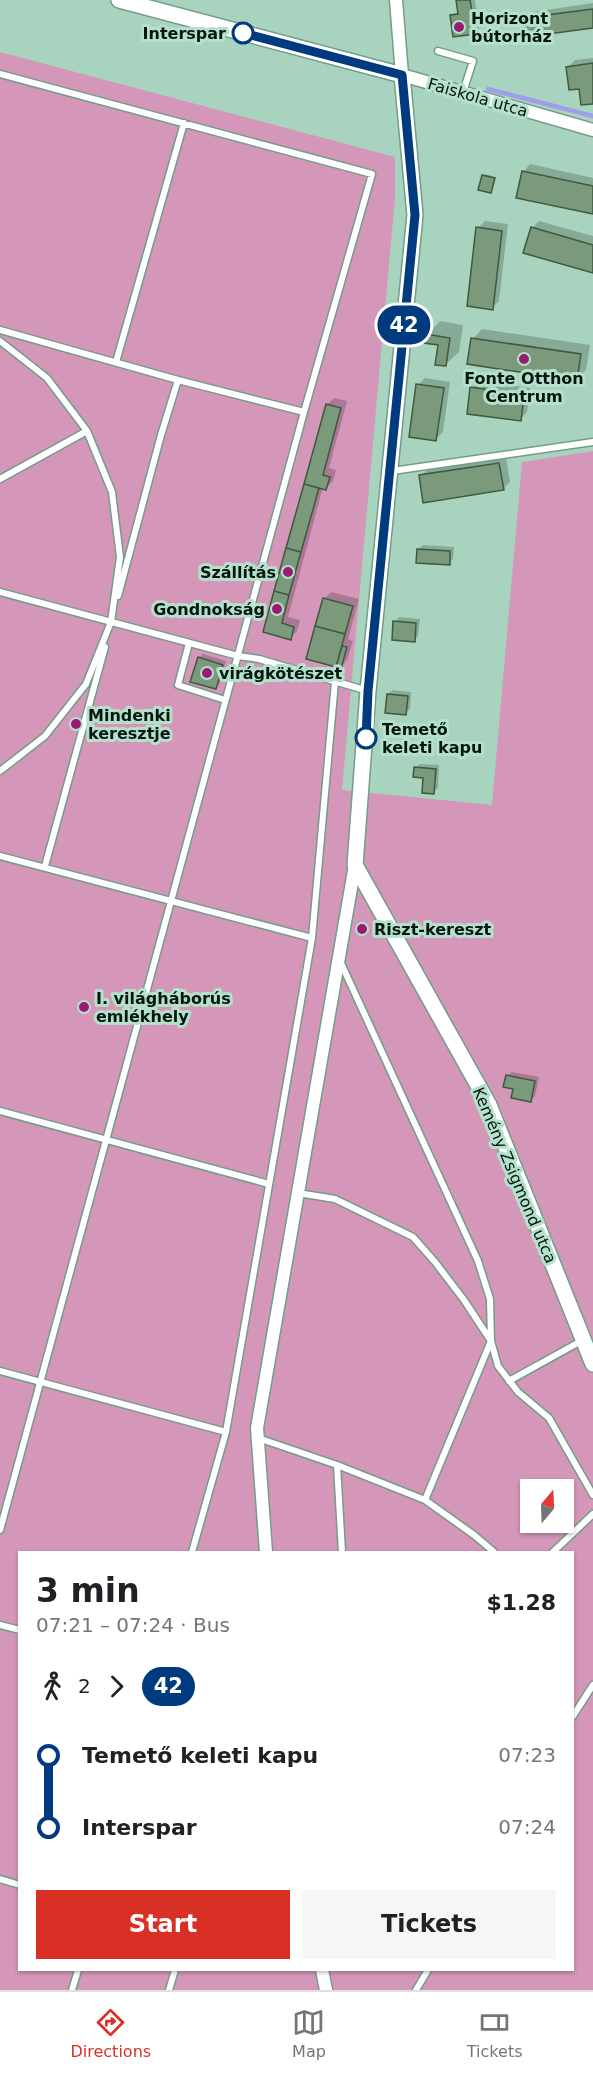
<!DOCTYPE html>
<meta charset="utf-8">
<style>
body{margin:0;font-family:"DejaVu Sans",sans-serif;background:#f6f6f6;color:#202124;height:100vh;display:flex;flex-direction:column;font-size:22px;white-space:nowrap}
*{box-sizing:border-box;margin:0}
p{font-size:20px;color:#757577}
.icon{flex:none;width:33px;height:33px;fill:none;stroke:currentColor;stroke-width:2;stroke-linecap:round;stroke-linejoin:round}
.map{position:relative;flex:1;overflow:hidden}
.panel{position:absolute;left:18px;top:1551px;width:556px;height:420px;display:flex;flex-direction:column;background:#fff;border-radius:0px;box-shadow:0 2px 4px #0004}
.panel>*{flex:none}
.badge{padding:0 12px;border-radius:20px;font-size:21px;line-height:39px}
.needle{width:39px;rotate:19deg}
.fabs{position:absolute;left:520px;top:1479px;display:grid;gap:12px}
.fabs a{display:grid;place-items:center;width:54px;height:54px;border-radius:0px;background:#fff;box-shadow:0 2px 4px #0004;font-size:30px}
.map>.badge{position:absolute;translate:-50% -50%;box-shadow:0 0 0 3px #fff}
.legs{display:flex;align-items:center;gap:9px;height:66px;padding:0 18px;font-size:20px}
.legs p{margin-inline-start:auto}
.headline{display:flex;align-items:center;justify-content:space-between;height:102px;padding:0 18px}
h1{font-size:33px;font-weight:700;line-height:45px}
.cta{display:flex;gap:12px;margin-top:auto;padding:12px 18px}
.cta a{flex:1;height:69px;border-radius:0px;background:#d93025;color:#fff;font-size:24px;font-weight:700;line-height:69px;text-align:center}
.cta a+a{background:#f6f6f6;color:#202124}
ul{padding:0 18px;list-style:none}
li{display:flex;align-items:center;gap:21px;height:72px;font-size:22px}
li i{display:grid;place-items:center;width:9px;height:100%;margin:0 8px;background:currentColor}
li i::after{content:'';width:15px;height:15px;margin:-8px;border:4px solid;border-radius:50%;background:#fff}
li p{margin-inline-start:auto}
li:first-child i{background:linear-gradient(#0000 50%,currentColor 0)}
li:last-child i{background:linear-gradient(currentColor 50%,#0000 0)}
.menu{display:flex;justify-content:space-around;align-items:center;height:84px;border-top:2px solid #e0e0e0;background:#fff;font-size:16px;color:#757577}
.menu a{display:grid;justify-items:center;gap:3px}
.menu .active{color:#d93025}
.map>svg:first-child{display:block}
.green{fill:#d496b9;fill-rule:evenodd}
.shadow{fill:#0003}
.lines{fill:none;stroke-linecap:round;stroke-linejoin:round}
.stream{stroke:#9f9dec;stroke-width:4.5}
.building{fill:#7b997b;stroke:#3e593e;stroke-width:1.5}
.service-casing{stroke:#739d89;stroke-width:9}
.minor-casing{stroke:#739d89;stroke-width:15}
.tertiary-casing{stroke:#739d89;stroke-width:18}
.service{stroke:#fff;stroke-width:6}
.minor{stroke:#fff;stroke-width:12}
.tertiary{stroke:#fff;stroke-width:15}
.line-1-casing{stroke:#fff;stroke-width:14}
.line-1{stroke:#003b80;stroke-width:9}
.poi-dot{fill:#991b72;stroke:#b5e1cc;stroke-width:2}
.stop-1-dot{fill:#fff;stroke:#003b80;stroke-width:3}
.labels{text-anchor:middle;stroke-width:6;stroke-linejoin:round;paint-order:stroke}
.poi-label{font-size:16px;font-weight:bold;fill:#071710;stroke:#b5e1cc;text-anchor:start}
.stop-label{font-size:16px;font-weight:bold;fill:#071710;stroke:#b5e1cc;text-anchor:end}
.street-label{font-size:16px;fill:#071710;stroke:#b5e1cc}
</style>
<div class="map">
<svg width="593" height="1990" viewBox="0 0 593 1990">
<rect width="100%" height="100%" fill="#a8d4bf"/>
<path class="green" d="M0,52l395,105v40l-53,593 150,15 30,-343 71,-11v1539h-593zM531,1490h33v32h-33zM20,1552h553v418h-553z"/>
<path class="shadow" d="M457,0h18l4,28 -4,5 -23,-17 7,-5z
M593,3v24l-68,-8 7,-7z
M593,58v44l-13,-15 -12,-20 7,-7z
M530,164l63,14v35l-69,-42z
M485,174l11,3 -6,14 -7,-15z
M485,221l23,3 -9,77 -7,7 -14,-80z
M539,221l54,15v35l-61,-43z
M440,321l23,4 -4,27 -14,13 -5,-21 -13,-9z
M482,329l108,16 -4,25 -9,9 -104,-40z
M425,378l25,4 -7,50 -7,7 -18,-54z
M479,381l51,7 -3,24 -7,7 -48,-31z
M334,398l13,3 -18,67 7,2 -3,11 -7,7 -3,-1 -35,130 12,3 -3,11 -7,7 -25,-7 62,-226z
M506,457l4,25 -7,7 -82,-13 7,-7z
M423,545l31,2 -1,12 -4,4 -31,-13z
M331,592l28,7 -11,40 5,2 -6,19 -6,7 -33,-9 16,-59z
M399,617l21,2 -2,17 -4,5 -19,-19z
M203,654l23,7 -6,22 -5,5 -16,-30z
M393,690l18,2 -1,17 -5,4 -17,-19z
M420,764l19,1 -1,23 -5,4 -9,-16 -9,-8z
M512,1072l27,5 -4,19 -4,4 -17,-12 -7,-12z"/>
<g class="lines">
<path class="stream" d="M488,89l105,27"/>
</g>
<path class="building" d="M456,0h14l6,34 -23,3 -3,-22 8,-1z
M593,9v19l-67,9 -3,-19z
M593,63v41l-12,1 -2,-16 -10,1 -3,-23z
M522,171l71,15v28l-77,-16z
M482,175l13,3 -4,15 -13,-3z
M476,227l26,4 -9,79 -26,-4z
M531,227l62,18v28l-70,-20z
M426,334l24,4 -4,28 -11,-1 3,-20 -14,-2z
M471,338l110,16 -4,27 -110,-17z
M416,384l28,4 -8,53 -27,-4z
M470,387l54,8 -3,26 -54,-7z
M326,404l15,4 -18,67 7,2 -4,13 -22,-6z
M499,463l5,27 -81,13 -4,-28z
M304,484l15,4 -18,64 -15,-4z
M286,548l15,4 -12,43 -15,-4z
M417,549l33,2v14l-34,-2z
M274,591l15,4 -7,28 12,4 -3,13 -28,-8z
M323,598l30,8 -8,28 -30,-8z
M393,621l23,2 -1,19 -23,-2z
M315,626l30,8 -9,33 -30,-8z
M342,646l5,1 -6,22 -5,-2z
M198,657l25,8 -7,24 -26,-7z
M387,694l21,2 -2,19 -21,-2z
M414,767l22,2 -2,25 -12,-1 1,-15 -10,-1z
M506,1075l29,6 -4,21 -20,-4 2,-9 -10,-2z"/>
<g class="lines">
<defs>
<path id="service" d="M438,51l35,10 -10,31
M0,74l372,100 -68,238 -304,1118
M0,330l178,50 126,32
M0,341l47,37 40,53 25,61 8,65 -9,65 -25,62 -41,52 -45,35
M116,362l68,-239
M392,471l201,-29
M0,479l87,-48
M0,592l238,64 21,3 109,32
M118,596l43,-161 17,-55
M189,643l-11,42 47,15
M0,856l312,82
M45,866l60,-219
M340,961l138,300 12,38 1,42 7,25 20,26 31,26 44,77
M0,1111l269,73
M298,1193l37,6 78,38 22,25 29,38 27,41 -66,159
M0,1371l226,61
M509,1381l74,-41
M258,1438l79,27 88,35 49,35 20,17
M337,1465l5,87
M192,1552l34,-120 86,-494 23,-256
M553,1552l40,-38
M0,1625l20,5
M573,1716l20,-31
M0,1879l20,6
M72,1990l6,-20
M169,1990l6,-20
M416,1990l12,-20"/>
<path id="minor" d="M396,0l6,75 191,55
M266,1552l-9,-124 98,-563
M322,1970l4,20"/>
<path id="tertiary" d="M119,0l283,75 13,140 -47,476 -13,174 134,240 104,259"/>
</defs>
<use href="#service" class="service-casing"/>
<use href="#minor" class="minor-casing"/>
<use href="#tertiary" class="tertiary-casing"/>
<use href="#service" class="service"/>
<use href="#minor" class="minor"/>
<use href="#tertiary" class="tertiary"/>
</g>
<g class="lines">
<defs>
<path id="line-1" d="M243,33l159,42 13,140 -47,476 -2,47"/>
</defs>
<use href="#line-1" class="line-1-casing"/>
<use href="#line-1" class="line-1"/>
</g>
<g class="poi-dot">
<circle cx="459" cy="27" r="6"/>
<circle cx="524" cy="359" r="6"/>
<circle cx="288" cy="572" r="6"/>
<circle cx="277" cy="609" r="6"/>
<circle cx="207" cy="673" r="6"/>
<circle cx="76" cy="724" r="6"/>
<circle cx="362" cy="929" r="6"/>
<circle cx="84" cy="1007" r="6"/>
</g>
<g class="stop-1-dot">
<circle cx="243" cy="33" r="10"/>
<circle cx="366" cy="738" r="10"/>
</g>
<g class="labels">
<g class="poi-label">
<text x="471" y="24">Horizont<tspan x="471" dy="18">bútorház</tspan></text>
<text x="524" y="384" text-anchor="middle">Fonte Otthon<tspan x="524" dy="18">Centrum</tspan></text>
<text x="276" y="578" text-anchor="end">Szállítás</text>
<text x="265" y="615" text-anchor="end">Gondnokság</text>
<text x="219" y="679">virágkötészet</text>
<text x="88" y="721">Mindenki<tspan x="88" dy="18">keresztje</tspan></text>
<text x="374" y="935">Riszt-kereszt</text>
<text x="96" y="1004">I. világháborús<tspan x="96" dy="18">emlékhely</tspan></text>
</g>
<g class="stop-label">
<text x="226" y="39">Interspar</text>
<text x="382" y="735" text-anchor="start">Temető<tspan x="382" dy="18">keleti kapu</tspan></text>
</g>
<g class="street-label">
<text transform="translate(478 97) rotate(16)" y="6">Faiskola utca</text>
<text transform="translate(515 1175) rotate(67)" y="6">Kemény Zsigmond utca</text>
</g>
</g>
</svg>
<div class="fabs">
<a><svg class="needle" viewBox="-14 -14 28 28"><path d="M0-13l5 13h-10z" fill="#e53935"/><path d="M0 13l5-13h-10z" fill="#757577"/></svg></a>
</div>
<b class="badge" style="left:404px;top:325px;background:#003b80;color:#fff">42</b>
<section class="panel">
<div class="headline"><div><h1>3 min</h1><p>07:21 – 07:24 · Bus</p></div><b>$1.28</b></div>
<div class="legs"><svg class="icon" aria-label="walk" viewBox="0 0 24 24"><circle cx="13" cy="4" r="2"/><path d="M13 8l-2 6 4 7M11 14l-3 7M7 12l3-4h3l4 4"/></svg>2<svg class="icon" aria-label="forward" viewBox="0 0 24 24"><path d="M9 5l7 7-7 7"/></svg><b class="badge" style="background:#003b80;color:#fff">42</b></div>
<ul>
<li><i style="color:#003b80"></i><b>Temető keleti kapu</b><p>07:23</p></li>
<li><i style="color:#003b80"></i><b>Interspar</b><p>07:24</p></li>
</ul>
<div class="cta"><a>Start</a><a>Tickets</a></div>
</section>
</div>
<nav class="menu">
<a class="active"><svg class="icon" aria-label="directions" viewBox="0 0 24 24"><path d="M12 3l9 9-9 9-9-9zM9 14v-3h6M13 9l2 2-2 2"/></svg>Directions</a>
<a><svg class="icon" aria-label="map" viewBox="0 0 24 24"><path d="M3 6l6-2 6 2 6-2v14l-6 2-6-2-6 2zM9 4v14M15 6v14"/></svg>Map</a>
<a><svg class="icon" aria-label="tickets" viewBox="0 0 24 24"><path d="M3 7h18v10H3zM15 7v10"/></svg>Tickets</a>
</nav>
